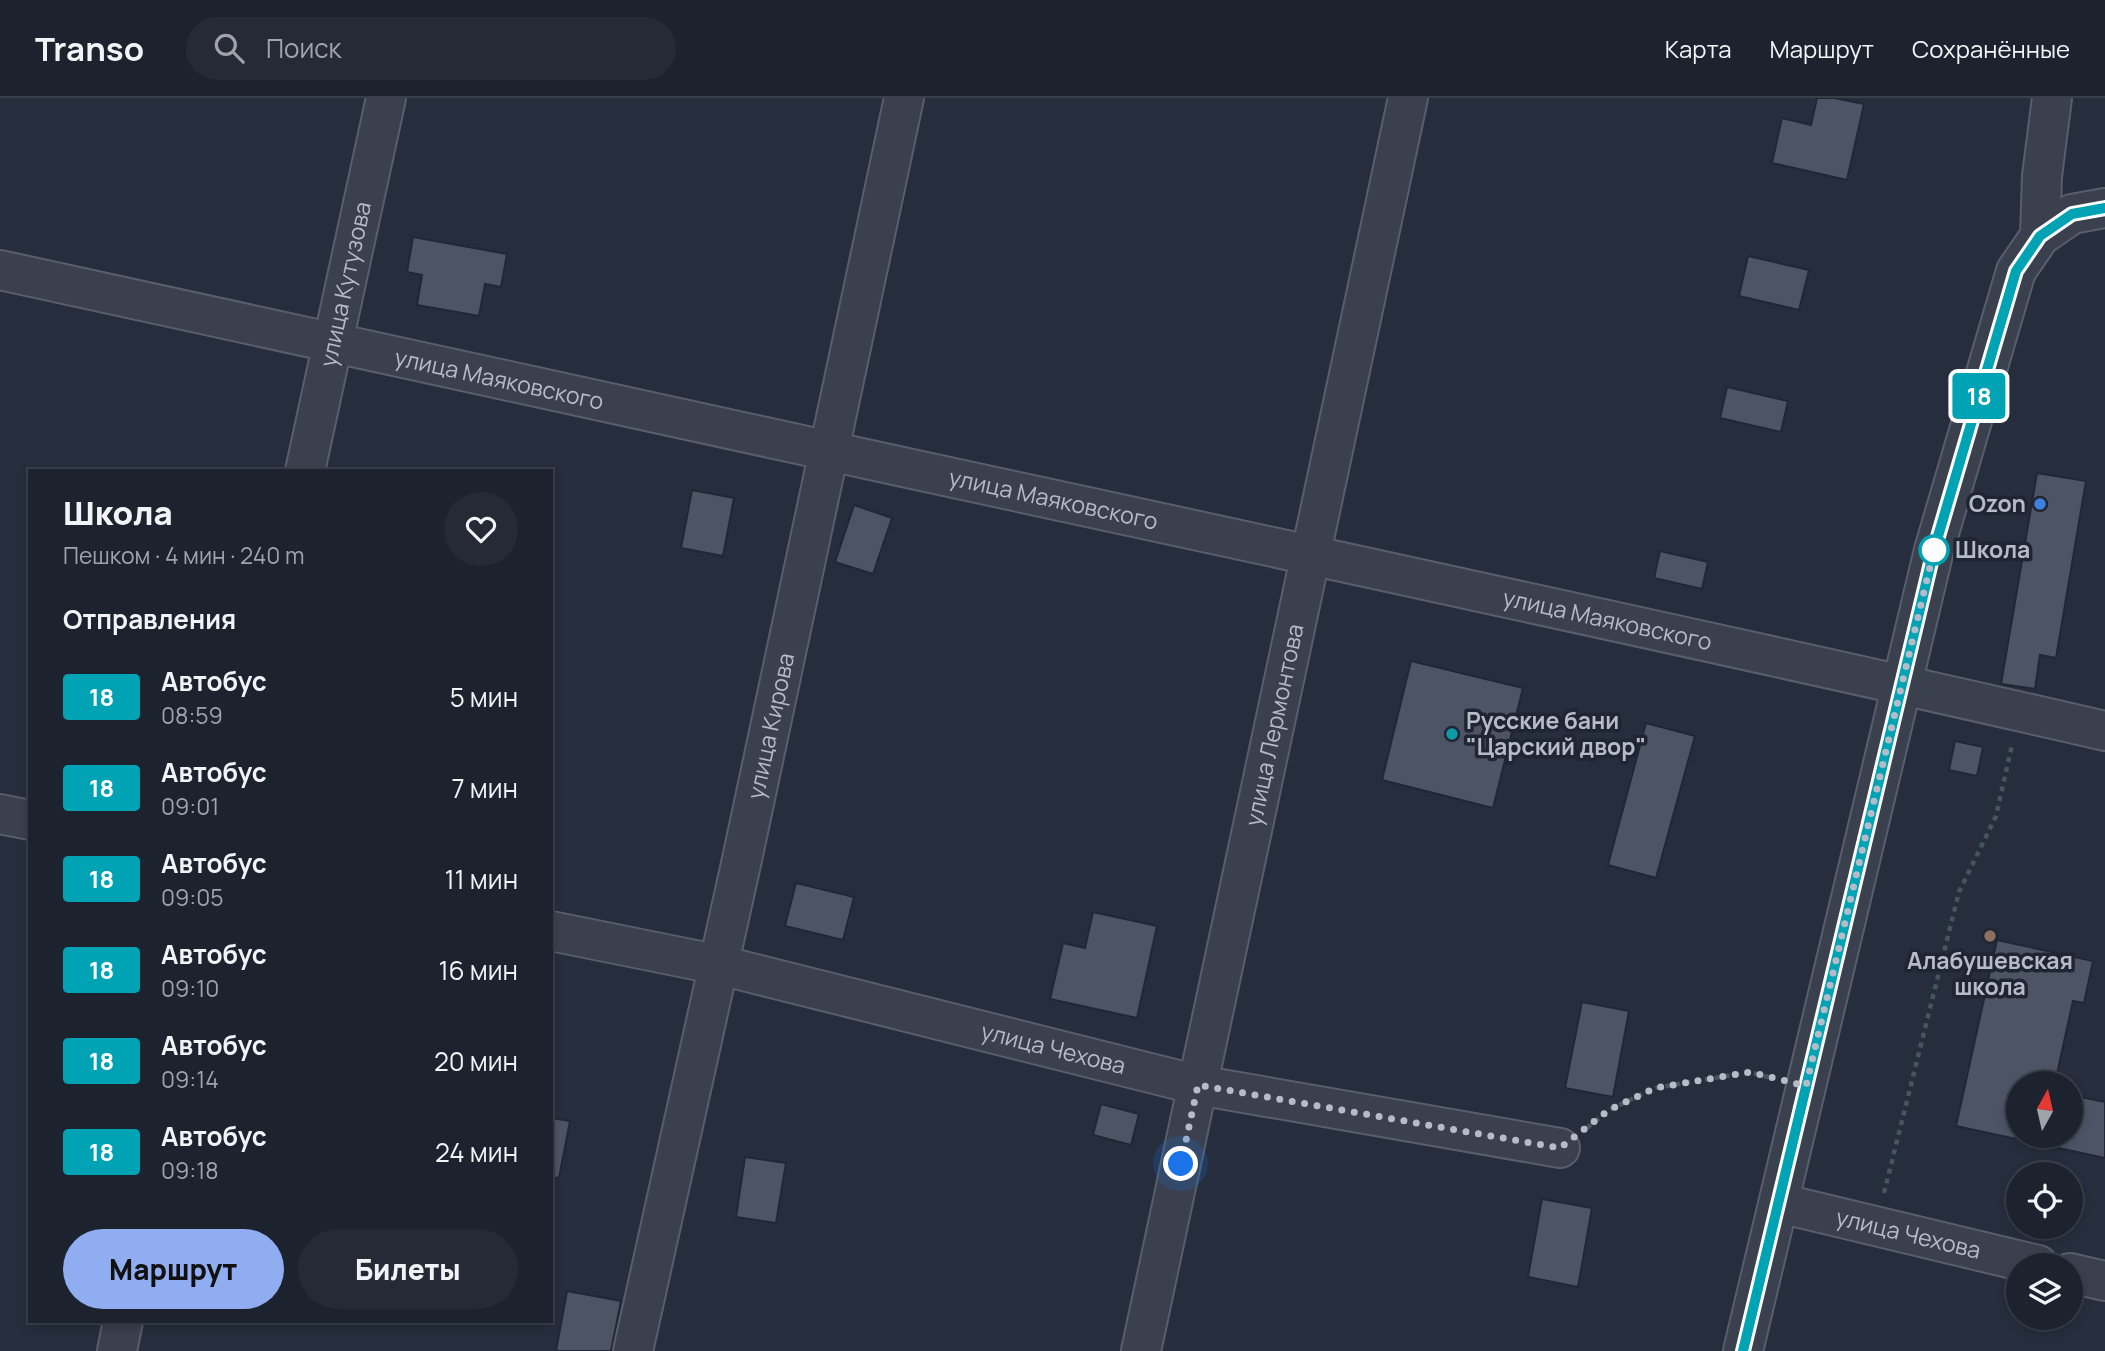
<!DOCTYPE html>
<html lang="ru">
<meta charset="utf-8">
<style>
body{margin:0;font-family:Manrope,sans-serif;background:#252a36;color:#f1f3f6;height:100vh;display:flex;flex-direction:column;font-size:26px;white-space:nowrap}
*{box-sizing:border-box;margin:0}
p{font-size:23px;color:#a0a4aa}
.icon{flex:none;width:38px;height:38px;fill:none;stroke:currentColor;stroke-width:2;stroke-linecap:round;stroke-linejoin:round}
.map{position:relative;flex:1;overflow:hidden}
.side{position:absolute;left:28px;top:371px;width:525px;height:854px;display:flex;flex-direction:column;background:#1c222e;border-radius:0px;box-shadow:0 4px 10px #0003,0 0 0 2px #3a3f4a}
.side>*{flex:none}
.badge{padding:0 14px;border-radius:5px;font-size:24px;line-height:46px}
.needle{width:46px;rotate:8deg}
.buttons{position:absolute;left:2006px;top:973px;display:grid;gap:14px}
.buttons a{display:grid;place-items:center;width:77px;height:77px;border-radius:50%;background:#1c222e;box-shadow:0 4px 10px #0003,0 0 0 2px #3a3f4a;font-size:35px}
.you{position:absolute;width:35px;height:35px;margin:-18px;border:5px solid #fff;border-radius:50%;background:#1a73e8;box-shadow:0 0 0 10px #1a73e833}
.map>.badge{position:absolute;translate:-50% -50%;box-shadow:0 0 0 4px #fff}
h2{padding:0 35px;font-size:26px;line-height:63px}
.round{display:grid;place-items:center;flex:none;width:74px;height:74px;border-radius:37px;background:#252a36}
.headline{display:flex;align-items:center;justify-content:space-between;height:119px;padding:0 35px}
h1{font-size:33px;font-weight:800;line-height:52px}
.button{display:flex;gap:14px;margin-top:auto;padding:14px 35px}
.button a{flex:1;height:80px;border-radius:42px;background:#91adf2;color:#111;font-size:28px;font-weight:800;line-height:80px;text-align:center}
.button a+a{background:#252a36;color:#f1f3f6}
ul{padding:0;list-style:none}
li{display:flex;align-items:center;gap:21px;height:91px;padding:0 35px}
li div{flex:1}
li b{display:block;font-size:26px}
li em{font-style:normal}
li .badge{min-width:77px;font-weight:700;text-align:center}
header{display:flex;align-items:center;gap:42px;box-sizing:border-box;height:98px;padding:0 35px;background:#1c222e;border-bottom:2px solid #3a3f4a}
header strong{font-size:33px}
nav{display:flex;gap:38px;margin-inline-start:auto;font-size:24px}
.search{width:490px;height:63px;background:#252a36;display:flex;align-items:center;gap:18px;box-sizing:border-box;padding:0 24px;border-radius:38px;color:#a0a4aa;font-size:26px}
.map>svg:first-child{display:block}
.building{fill:#4c5466;stroke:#212734;stroke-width:2}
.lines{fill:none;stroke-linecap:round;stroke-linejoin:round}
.minor-casing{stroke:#585e6b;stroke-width:42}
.path{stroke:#46575b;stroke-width:4.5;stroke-dasharray:5 5;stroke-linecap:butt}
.minor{stroke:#3a404d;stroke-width:38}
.line-casing{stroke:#fff;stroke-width:16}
.line{stroke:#00a3b4;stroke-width:10}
.walk{stroke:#b6bbc8;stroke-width:7;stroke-dasharray:0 12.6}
.shop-dot{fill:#3f7fe0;stroke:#1f2532;stroke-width:2.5}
.stop-dot{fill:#fff;stroke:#00a3b4;stroke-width:3.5}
.culture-dot{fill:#0f9aa8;stroke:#1f2532;stroke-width:2.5}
.education-dot{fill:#8d6e63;stroke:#1f2532;stroke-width:2.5}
.labels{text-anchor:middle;stroke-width:7;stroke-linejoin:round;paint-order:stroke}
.street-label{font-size:23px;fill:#b6bbc8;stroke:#1f2532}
.poi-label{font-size:23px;font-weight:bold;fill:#b6bbc8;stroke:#1f2532;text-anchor:end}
.stop-label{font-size:23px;font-weight:bold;fill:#b6bbc8;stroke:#1f2532;text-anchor:start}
</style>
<header>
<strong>Transo</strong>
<div class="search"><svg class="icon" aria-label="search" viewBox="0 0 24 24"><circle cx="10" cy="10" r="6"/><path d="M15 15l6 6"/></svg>Поиск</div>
<nav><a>Карта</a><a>Маршрут</a><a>Сохранённые</a></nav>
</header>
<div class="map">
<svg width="2105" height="1253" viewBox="0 0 2105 1253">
<rect width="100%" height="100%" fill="#262e3d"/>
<path class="building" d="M1817,0h17l30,6 -17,76 -75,-17 10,-45 29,7z
M413,139l94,17 -6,33 -16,-3 -6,32 -62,-11 5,-30 -15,-3z
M1748,158l61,14 -10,40 -60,-14z
M1727,289l61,14 -7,31 -61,-14z
M2037,375l49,8 -30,177 -16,-3 -5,34 -34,-5z
M692,392l42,8 -11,58 -42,-8z
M854,407l38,13 -19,56 -38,-12z
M1660,453l48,11 -6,27 -48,-11z
M1411,563l112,27 -30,120 -111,-28z
M1646,625l49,13 -39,142 -48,-13z
M1955,643l28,6 -6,29 -28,-6z
M796,785l58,14 -11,43 -58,-14z
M1093,814l64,14 -20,92 -87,-19 13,-56 22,5z
M1997,842l96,21 -9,42 -11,-2 -18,82h-37v53h52v-41l35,7v56l-149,-32z
M1582,904l47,9 -16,86 -48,-9z
M1101,1006l38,10 -8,31 -38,-10z
M551,1020l19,3 -11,57 -8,-1z
M745,1059l41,6 -10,60 -40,-6z
M1542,1101l50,9 -14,79 -50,-10z
M567,1193l54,10 -10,50h-55z"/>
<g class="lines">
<defs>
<g id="minor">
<path d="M2040,138l32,-22 33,-6"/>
<path id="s1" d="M0,172c454,101 910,198 1365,297 247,54 494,107 740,164"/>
<path id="s2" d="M305,373l81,-373"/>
<path d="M0,716l30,6"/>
<path id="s3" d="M551,833l169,34 478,120 362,63"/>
<path id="s4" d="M1779,1105l259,62"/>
<path d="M2070,1175l35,8"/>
<path d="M117,1253l6,-30"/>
<path id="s5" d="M633,1253c94,-417 184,-834 271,-1253"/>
<path id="s6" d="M1141,1253l267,-1253"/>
<path d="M1743,1253l191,-801 82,-279 24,-35 2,-60 10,-78"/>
</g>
</defs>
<use href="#minor" class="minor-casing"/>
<path class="path" d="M1587,1030l22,-18 46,-22 95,-16 21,6
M1884,1095l75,-301 37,-76 16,-71"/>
<use href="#minor" class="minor"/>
</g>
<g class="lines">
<defs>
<path id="line" d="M1743,1253l191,-801 82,-279 24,-35 32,-22 33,-6"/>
</defs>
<use href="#line" class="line-casing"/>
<use href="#line" class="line"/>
<path class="walk" d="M1181,1066l17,-79 362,63 49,-38 46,-22 95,-16 56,14 128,-536"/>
</g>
<circle class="shop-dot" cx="2040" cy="406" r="7"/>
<circle class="stop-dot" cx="1934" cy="452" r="14"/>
<circle class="culture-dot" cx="1452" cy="636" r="7"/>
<circle class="education-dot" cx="1990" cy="838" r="7"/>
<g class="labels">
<g class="street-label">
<text dy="8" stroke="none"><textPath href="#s2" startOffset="191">улица Кутузова</textPath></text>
<text dy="8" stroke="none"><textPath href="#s1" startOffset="511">улица Маяковского</textPath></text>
<text dy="8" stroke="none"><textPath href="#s1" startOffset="1078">улица Маяковского</textPath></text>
<text dy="8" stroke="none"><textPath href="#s1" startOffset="1645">улица Маяковского</textPath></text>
<text dy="8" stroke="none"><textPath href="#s5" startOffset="640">улица Кирова</textPath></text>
<text dy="8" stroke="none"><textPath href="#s6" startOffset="640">улица Лермонтова</textPath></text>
<text dy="8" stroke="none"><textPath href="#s3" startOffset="516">улица Чехова</textPath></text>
<text dy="8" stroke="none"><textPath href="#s4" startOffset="133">улица Чехова</textPath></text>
</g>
<g class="poi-label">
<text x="2026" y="414">Ozon</text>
<text x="1466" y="631" text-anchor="start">Русские бани<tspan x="1466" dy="26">"Царский двор"</tspan></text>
<text x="1990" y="871" text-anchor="middle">Алабушевская<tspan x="1990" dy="26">школа</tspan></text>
</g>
<g class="stop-label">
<text x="1955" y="460">Школа</text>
</g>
</g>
</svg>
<div class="buttons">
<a><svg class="needle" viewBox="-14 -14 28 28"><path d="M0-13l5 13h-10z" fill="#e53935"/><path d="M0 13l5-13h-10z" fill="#a0a4aa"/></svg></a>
<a><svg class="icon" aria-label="locate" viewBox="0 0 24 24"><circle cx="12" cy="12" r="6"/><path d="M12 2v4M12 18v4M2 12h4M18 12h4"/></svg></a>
<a><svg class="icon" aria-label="layers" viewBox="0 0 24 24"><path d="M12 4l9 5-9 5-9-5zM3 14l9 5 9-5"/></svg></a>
</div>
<div class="you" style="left:1181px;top:1066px"></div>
<b class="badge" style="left:1979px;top:298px;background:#00a3b4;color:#fff">18</b>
<section class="side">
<div class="headline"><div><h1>Школа</h1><p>Пешком · 4 мин · 240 m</p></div><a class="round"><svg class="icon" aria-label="heart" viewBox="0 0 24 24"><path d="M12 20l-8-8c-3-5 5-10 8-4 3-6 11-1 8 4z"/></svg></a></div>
<h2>Отправления</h2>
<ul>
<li><span class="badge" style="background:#00a3b4;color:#fff">18</span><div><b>Автобус</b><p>08:59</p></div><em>5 мин</em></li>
<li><span class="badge" style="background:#00a3b4;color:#fff">18</span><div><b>Автобус</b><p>09:01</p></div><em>7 мин</em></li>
<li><span class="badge" style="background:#00a3b4;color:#fff">18</span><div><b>Автобус</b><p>09:05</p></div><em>11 мин</em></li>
<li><span class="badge" style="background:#00a3b4;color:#fff">18</span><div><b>Автобус</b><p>09:10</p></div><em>16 мин</em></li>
<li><span class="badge" style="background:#00a3b4;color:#fff">18</span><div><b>Автобус</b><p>09:14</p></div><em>20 мин</em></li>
<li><span class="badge" style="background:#00a3b4;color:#fff">18</span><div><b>Автобус</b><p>09:18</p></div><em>24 мин</em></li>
</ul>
<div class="button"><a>Маршрут</a><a>Билеты</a></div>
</section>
</div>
